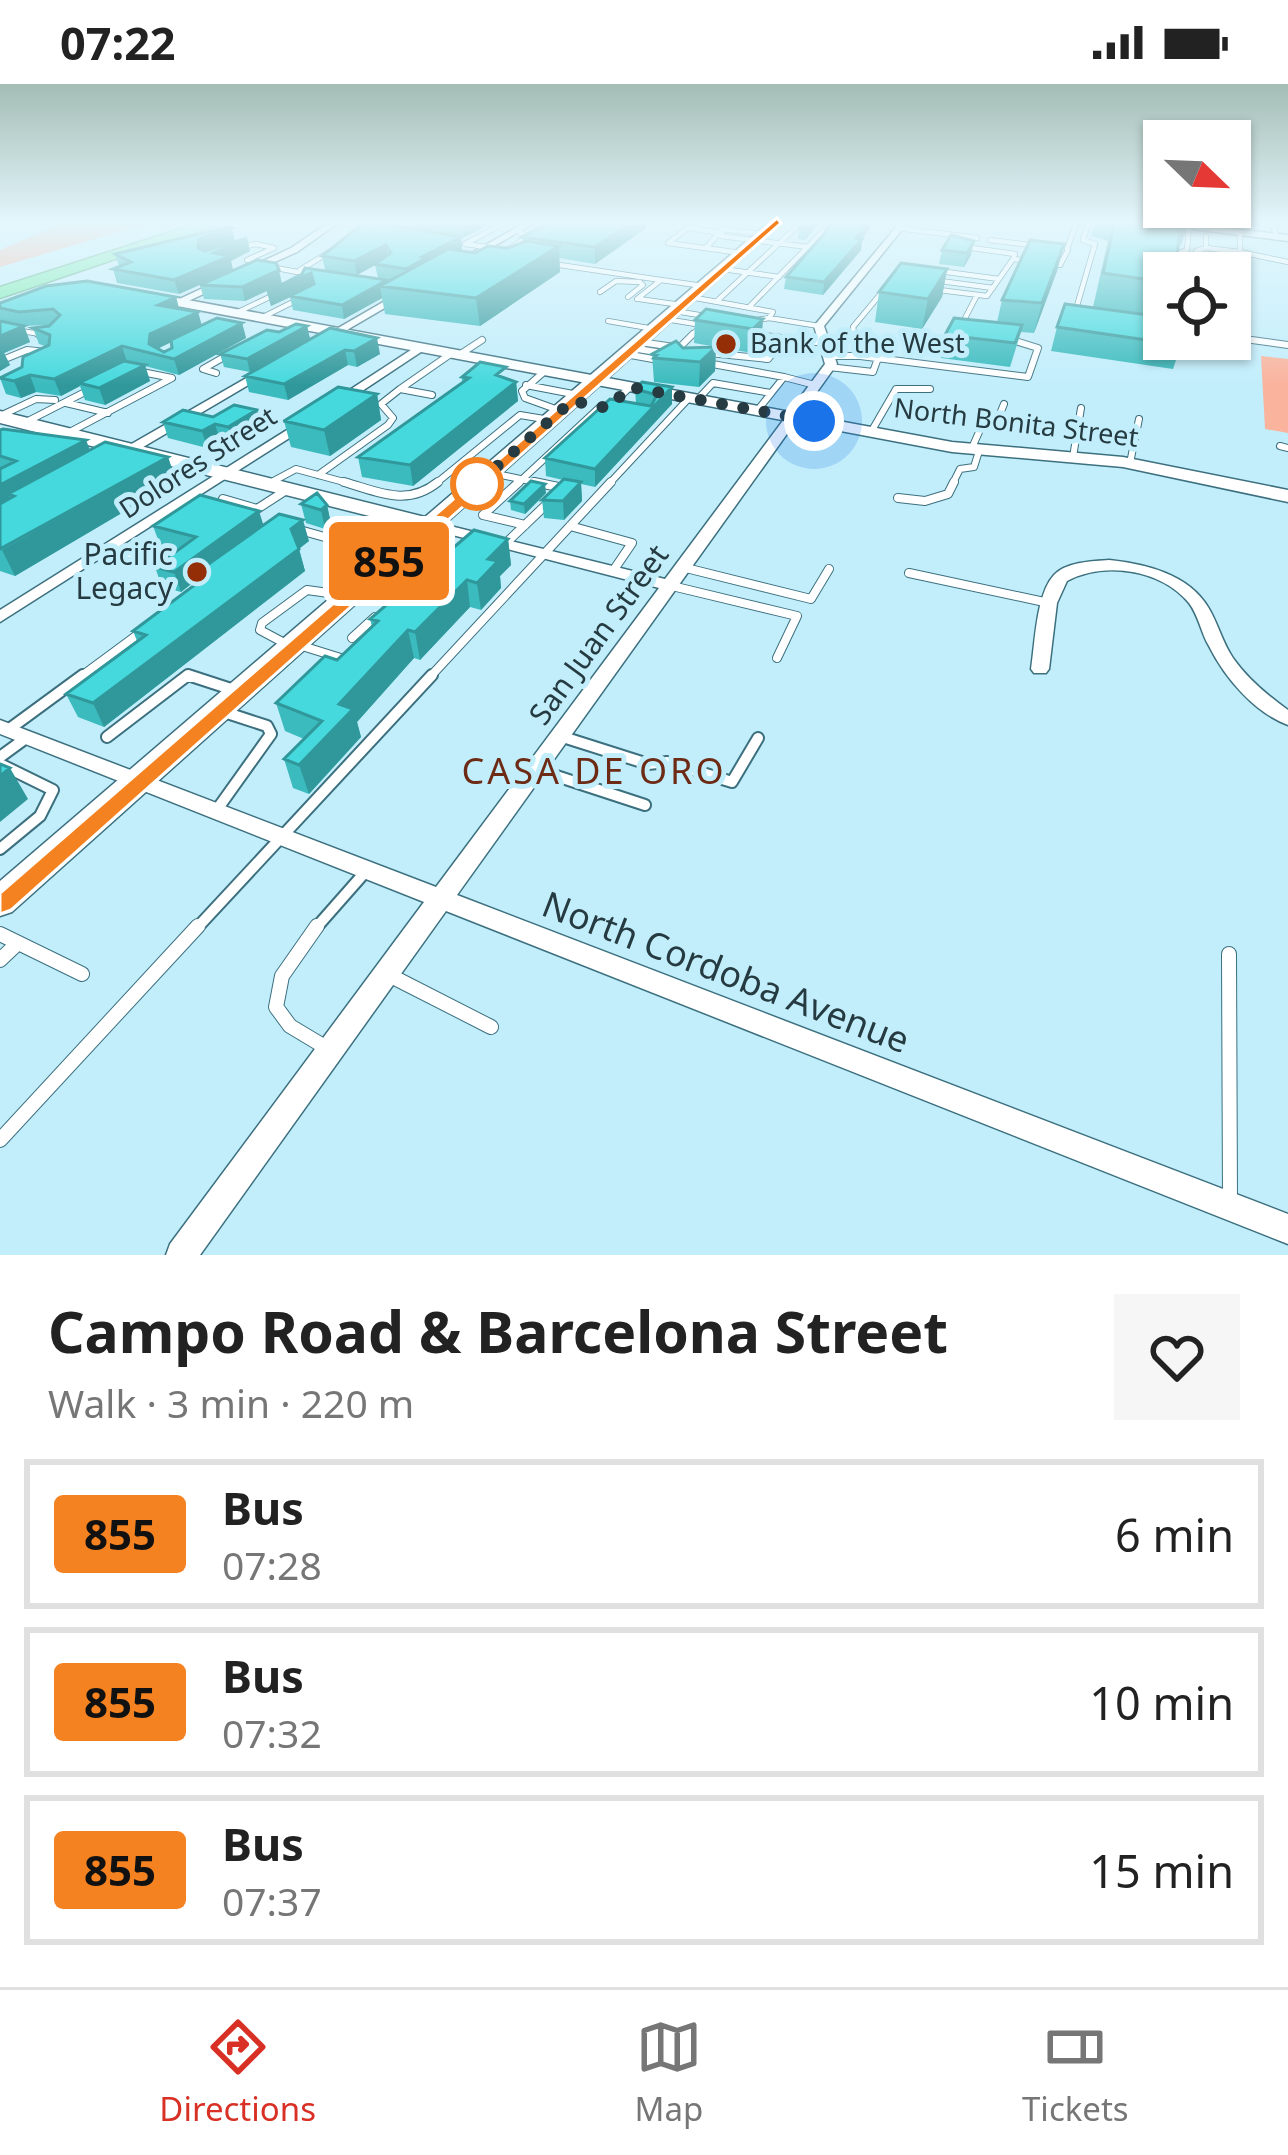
<!DOCTYPE html>
<meta charset="utf-8">
<style>
body{margin:0;font-family:"Noto Sans",sans-serif;background:#f6f6f6;color:#222;height:100vh;display:flex;flex-direction:column;font-size:45px;white-space:nowrap}
*{box-sizing:border-box;margin:0}
p{font-size:39px;color:#767676}
.icon{flex:none;width:66px;height:66px;fill:none;stroke:currentColor;stroke-width:2;stroke-linecap:round;stroke-linejoin:round}
.map{position:relative;height:1171px;overflow:hidden}
.sheet{display:flex;flex-direction:column;background:#fff;flex:1}
.sheet>*{flex:none}
.badge{padding:0 24px;border-radius:9px;font-size:42px;line-height:78px}
.needle{width:78px;rotate:113deg}
.controls{position:absolute;left:1143px;top:36px;display:grid;gap:24px}
.controls a{display:grid;place-items:center;width:108px;height:108px;border-radius:0px;background:#fff;box-shadow:0 3px 9px #0004;font-size:60px}
.you{position:absolute;width:60px;height:60px;margin:-30px;border:9px solid #fff;border-radius:50%;background:#1a73e8;box-shadow:0 0 0 18px #1a73e833}
.map>.badge{position:absolute;translate:-50% -50%;box-shadow:0 0 0 6px #fff}
.round{display:grid;place-items:center;flex:none;width:126px;height:126px;border-radius:0px;background:#f6f6f6}
.summary{display:flex;align-items:center;justify-content:space-between;height:204px;padding:0 48px}
h1{font-size:57px;font-weight:700;line-height:90px}
ul{padding:0;list-style:none}
li{display:flex;align-items:center;gap:36px;height:150px;margin:0 24px 18px;padding:0 24px;border:6px solid #e0e0e0;border-radius:0px}
li div{flex:1}
li b{display:block;font-size:45px}
li em{font-style:normal}
li .badge{min-width:132px;font-weight:700;text-align:center}
.status{display:flex;justify-content:space-between;align-items:center;height:84px;padding:0 60px;background:#fff;direction:ltr}
.status svg{height:33px;fill:currentColor}
.tabs{display:flex;justify-content:space-around;align-items:center;height:168px;border-top:3px solid #e0e0e0;background:#fff;font-size:33px;color:#767676}
.tabs a{display:grid;justify-items:center;gap:6px}
.tabs .current{color:#d93025}
.map>svg:first-child{display:block}
.green{fill:#fab39d}
.lines{fill:none;stroke-linecap:round;stroke-linejoin:round}
.service-far4-casing{stroke:#3c707f;stroke-width:6}
.service-far3-casing{stroke:#3c707f;stroke-width:8}
.service-far2-casing{stroke:#3c707f;stroke-width:10}
.service-far1-casing{stroke:#3c707f;stroke-width:14}
.service-casing{stroke:#3c707f;stroke-width:16}
.minor-casing{stroke:#3c707f;stroke-width:3}
.tertiary-casing{stroke:#3c707f;stroke-width:3}
.secondary-casing{stroke:#3c707f;stroke-width:3}
.motorway-casing{stroke:#5bae87;stroke-width:3}
.service-far4{stroke:#fff;stroke-width:4.5}
.service-far3{stroke:#fff;stroke-width:6}
.service-far2{stroke:#fff;stroke-width:8}
.service-far1{stroke:#fff;stroke-width:10}
.service{stroke:#fff;stroke-width:14}
.minor{fill:#fff;fill-rule:evenodd}
.tertiary{fill:#fff;fill-rule:evenodd}
.secondary{fill:#fff;fill-rule:evenodd}
.motorway{fill:#78ecad;fill-rule:evenodd}
.wall{fill:#3bbbbe;fill-rule:evenodd}
.shaded-wall{fill:#30989b}
.building{fill:#45d9dd;stroke:#30989b;stroke-width:3}
.line{fill:#f58220;stroke:#fff;stroke-width:3}
.walk{stroke:#253b41;stroke-width:12;stroke-dasharray:0 21.6}
.poi-dot{fill:#942e06;stroke:#c2eefb;stroke-width:4.5}
.stop-dot{fill:#fff;stroke:#f58220;stroke-width:6}
.labels{text-anchor:middle;stroke-width:10;stroke-linejoin:round;paint-order:stroke}
.far-poi-label{font-size:27px;fill:#253b41;stroke:#c2eefb;text-anchor:start}
.far-street-label{font-size:27px;fill:#253b41;stroke:#c2eefb}
.poi-label{font-size:30px;fill:#253b41;stroke:#c2eefb;text-anchor:end}
.street-label{font-size:30px;fill:#253b41;stroke:#c2eefb}
.quarter-label{font-size:36px;letter-spacing:3px;fill:#6d2b16;stroke:#c2eefb}
.near-street-label{font-size:36px;fill:#253b41;stroke:#c2eefb}
</style>
<div class="status"><b>07:22</b><svg viewBox="0 0 49 12"><path d="M0 12V9h3v3zM5 12V6h3v6zM10 12V3h3v9zM15 12V0h3v12zM26 1h20v11H26zM47 4h2v5h-2z"/></svg></div>
<div class="map">
<svg width="1288" height="1171" viewBox="0 0 1288 1171">
<rect width="100%" height="100%" fill="#c2eefb"/>
<path class="green" d="M67,137h88l-155,46v-17z
M1261,272l27,3v74l-23,-4z"/>
<g class="lines">
<defs>
<path id="service-far4" d="M337,137l27,8
M1271,137l6,16
M692,141l-24,18 73,10
M688,144l34,5
M898,144l79,10
M721,152l87,11
M1206,152v12l34,4v-19
M990,156l48,6
M487,163l-22,-3 43,-23
M239,164l17,-4 18,4 -27,12 15,4
M706,164l16,-19 41,5
M972,164l43,6 -2,5
M1067,165l10,-28
M504,168l24,-15 -11,-7
M1240,168l48,10
M1047,179l13,2 8,-15
M553,180l108,16 -24,19
M271,183l42,8
M723,185l56,8
M300,186l31,-19
M939,187l60,8 14,-20 17,2
M1174,189l2,-19 11,-4 2,-23
M1195,189l1,-22 10,-3
M661,196l42,6
M933,196l60,8
M931,205l56,7 12,-17
M600,208l16,-11 24,1 3,3 -15,12
M690,213l83,15 -4,6 -18,3
M639,215l42,6
M717,217l86,-80
M750,222l80,-82 -3,-3
M675,227l36,6
M236,229l42,-20
M1074,232l21,-72 -12,-4 6,-19
M261,234l40,-20
M769,234l50,8
M665,235l37,6 -12,12
M608,237l46,8
M0,244l48,7
M960,244l17,-33
M755,251l13,2
M855,253l-2,-10 35,-42"/>
<path id="service-far3" d="M38,250l10,1
M755,251l70,8
M1230,253l58,8
M640,258l34,5
M632,264l36,6
M679,264l14,-14
M709,269l59,6 16,-19
M625,270l39,7
M459,271l23,-15
M832,272h28l-5,-22
M860,272l168,21 10,-29 -26,-8
M0,277l27,-11 19,2
M707,279l77,14 -27,34
M829,283l44,5 5,-14
M545,287l-23,20 3,7 36,13
M216,289l-13,-4 28,-16
M784,293l31,8
M526,301l52,10
M432,311l-32,-6 52,-36
M697,316l16,-17 58,10
M66,319l42,10
M608,324l22,-21
M0,332l36,-17 19,1
M24,339l65,-33
M871,348l25,-43h34
M66,350l106,-56 -35,-7
M1280,362l8,2
M971,366l12,-27 14,-2 7,-17
M1073,373l8,-49
M1130,379l9,-44
M492,389l56,12
M318,391l70,-50 5,-7 -12,-14 19,-15
M268,400l28,-15 59,16
M434,401l86,-70 30,5
M516,401l84,-78
M608,401l81,-87
M952,401l8,-16 14,-2 5,-16"/>
<path id="service-far2" d="M344,398c35,10 63,25 94,0
M519,398l-36,33 42,10
M534,398l29,6
M898,414l27,3 23,-7 6,-12
M223,415l34,10 31,-20
M570,442l62,17 -19,28
M296,445l93,26
M505,460l44,-42
M110,464l58,17
M686,484l125,31 18,-30
M909,489l140,30
M672,502l125,30 -20,42
M352,554l23,-21
M288,561l-28,-15 2,-7 45,-33 36,5
M299,561l48,15
M79,594l65,-48
M184,594h13
M429,594l182,-196"/>
<path id="service-far1" d="M188,591l46,15
M8,646l75,-55
M107,653l81,-62
M563,653l85,27 19,-2 65,20 26,-44
M0,673l26,-19
M0,680l53,26 -13,26 -40,33
M538,686l107,35
M216,727l55,-77 -4,-8 -43,-14
M196,845l236,-254
M315,845l52,-59"/>
<path id="service" d="M317,842l-35,50 -6,31 14,19 35,21
M0,850l82,40
M1229,870l1,247
M0,876l18,-17
M389,891l102,52
M0,1056l198,-214"/>
<path id="minor" d="M331,137h10l-44,31 -47,21 -8,-2 49,-23z
M528,137h10l-65,37 -7,-2z
M901,137h8l-85,105 13,38 -380,531 831,319v30l-842,-333 -246,344h-34l4,-11 254,-342 -424,-168v-14l436,167 223,-299 -234,-60v-6l5,-1 235,58 160,-215 -11,-38z
M222,195l3,1v4l-43,20 -9,-2z
M404,206l5,3 -2,2 -79,46 -9,-2z
M417,262l10,2 -89,59 -10,-3z
M264,284l10,2 -141,83h-10l-2,-3z
M306,334l4,1v6l-310,197v-12z
M1109,476c37,4 79,14 99,47 10,16 14,35 25,51 15,21 34,37 55,52v15c-33,-12 -63,-47 -79,-79 -8,-13 -10,-30 -20,-43 -28,-34 -85,-42 -122,-22l-10,22 -8,66 -3,4h-12l-3,-4c4,-25 5,-75 23,-94 12,-13 39,-14 55,-15z"/>
<path id="tertiary" d="M1128,137h35l125,14v6z
M145,208l807,150 171,15 165,33v12l-165,-35 -171,-15 -812,-153v-6z"/>
<path id="secondary" d="M770,137h13l-771,691 -12,4v-35l413,-354 -413,-104v-12l425,106z"/>
<path id="motorway" d="M205,137h23l-228,77v-11z"/>
</defs>
<use href="#service-far4" class="service-far4-casing"/>
<use href="#service-far3" class="service-far3-casing"/>
<use href="#service-far2" class="service-far2-casing"/>
<use href="#service-far1" class="service-far1-casing"/>
<use href="#service" class="service-casing"/>
<use href="#minor" class="minor-casing"/>
<use href="#tertiary" class="tertiary-casing"/>
<use href="#secondary" class="secondary-casing"/>
<use href="#motorway" class="motorway-casing"/>
<use href="#service-far4" class="service-far4"/>
<use href="#service-far3" class="service-far3"/>
<use href="#service-far2" class="service-far2"/>
<use href="#service-far1" class="service-far1"/>
<use href="#service" class="service"/>
<use href="#minor" class="minor"/>
<use href="#tertiary" class="tertiary"/>
<use href="#secondary" class="secondary"/>
<use href="#motorway" class="motorway"/>
</g>
<path class="wall" d="M399,137h98l-33,16 -46,-8z
M806,137h14l-15,19 -7,-1 1,-11z
M831,137h44l-13,18 -1,11 -38,45 -39,-6 2,-12 38,-43z
M1096,137h93l-8,24 -3,1 -14,27v66l17,6 -8,24 -122,-18 6,-24 36,-20 15,-66 -17,-5z
M646,144l-51,36 -36,-6 1,14 -80,54 -95,-12 -3,-16 -38,21 -51,-9 -3,-13 -19,9 -4,-14 123,-12 -12,-2 -3,-13 -18,10 -32,-5 -3,-14 139,-19 1,13 13,3 33,-5 14,-5v-6z
M951,151l20,20 -7,12 -25,-3 3,-14z
M247,154l3,13 -19,10 2,9 -54,24 -62,-11 -4,-14 6,-3 -4,-12 120,-13z
M1064,160l-7,27 -23,62 -13,-1 -11,35 -69,-9 4,-23 52,-13 5,-22z
M947,185l-5,28 -20,32 -47,-7 4,-30z
M282,200l-37,17 -41,-2 -4,-14z
M176,213l3,12 19,3 4,14 40,-3 4,15 -67,37 -34,-9 5,15 -45,24 -20,-5 -5,-14 -19,10 -25,-4 -15,6 -15,-4 -6,-16 22,-11 23,-21 -6,-2 -6,-16 16,-3 -25,1 6,16 -26,11 6,12 -10,6v-68zM171,258l1,6 -8,4 -7,-3z
M763,235l-2,23 -9,11 -58,-10 1,-23z
M307,242l3,13 -60,33 -26,-5 -4,-13 59,-22z
M330,244l50,26 -23,13 -9,-2 -60,35 -39,-8 -4,-16z
M716,263l-1,24 -16,16 -45,-5 -2,-28 31,-6z
M462,293l45,2 9,3 2,19 -105,85 -51,-9 -4,-20 104,-74z
M672,303v17l-77,83 -14,-3 1,17 -18,19 -20,-2 -2,-18 21,-20 -17,-4 -1,-18 91,-55 -1,-14z
M377,310l4,26 -51,36 -39,-9 -7,-26z
M257,326l5,16 -29,17 -13,-3 -13,8 -39,-10 -5,-16 50,-5z
M0,346l90,20 78,7 8,24 -161,95 -15,-5z
M546,409l-21,21 -14,-4 -1,-9z
M301,420l26,1 4,19 -6,5 -19,-6z
M263,441l46,16 -10,8 6,22 -201,156 -26,-10 -12,-23 71,-53 -4,-10 63,-47 -1,-3 -14,11 -19,-5 -7,-20 24,-17 -19,-5 -7,-19z
M508,455l3,26 -11,11 1,12 -20,22 -11,-3 -50,53 -6,-2 -57,64 4,15 -52,57 -16,-6 -9,-29 20,-20 -19,-8 -9,-28 61,-43 35,-33 -2,-8z"/>
<path class="shaded-wall" d="M462,137h35l-33,16z
M634,137h12v7l-51,36v-17z
M812,137h8l-15,19 1,-11z
M868,137h7l-17,22 4,-4 -1,11 -38,45 1,-13z
M1177,137h12l-8,24 -13,3z
M232,144l3,13 -32,12 -5,-5 1,-9z
M461,153l1,13 -54,33 -2,-14 16,-12z
M247,154l3,13 -19,10 2,9 -54,24 -5,-14 40,-27z
M974,157l-3,14 -7,12 3,-14z
M1064,160l-7,27 -23,62 8,-30z
M386,161l2,13 -31,17 -3,-14z
M559,162l1,26 -80,54 -4,-28z
M947,185l-5,28 -20,32 6,-30z
M279,186l3,14 -37,17 -3,-14z
M311,189l3,13 -43,20 -4,-14z
M387,196l-7,6 2,12 -38,21 -2,-14z
M176,213l4,15 -22,-7z
M198,228l4,15 -47,23 -6,-6 1,-10z
M763,235l-2,23 -9,11 1,-24z
M242,239l4,15 -67,37 -5,-16z
M24,242l6,16 -26,11 6,12 -10,6v-35z
M307,242l3,13 -60,33 -3,-13z
M377,254l3,16 -23,13 -3,-16z
M122,262l5,16 -48,21 1,3 -19,10 -7,-17z
M716,263l-1,24 -16,16 1,-25z
M345,266l3,15 -60,35 -4,-16z
M145,281l5,16 -45,24 -6,-17z
M30,291l6,17 -15,6 -7,-17z
M516,298l2,19 -105,85 -3,-21z
M672,303v17l-77,83v-18z
M377,310l4,26 -51,36 -6,-26z
M257,326l5,16 -29,17 -5,-16z
M215,340l5,16 -13,8 -5,-17z
M86,356l8,20 -86,34 5,11 -13,7v-27z
M168,373l8,24 -161,95 -13,-26z
M581,398l1,19 -18,19 -1,-19z
M545,400l1,9 -21,21 -1,-10z
M327,421l4,19 -6,5 -4,-19z
M259,427l6,19 -72,45 2,6 -14,11 -7,-20z
M303,436l6,21 -12,9 -6,-21z
M508,455l3,26 -11,11 1,12 -20,22 -4,-27 11,-24z
M299,465l6,22 -201,156 -11,-24z
M467,496l3,27 -50,53 -5,-28z
M408,546l6,28 -57,64 4,15 -52,57 -10,-29 40,-61z
M10,684l18,31 -28,23v-46z"/>
<path class="building" d="M366,137h3l92,16 -39,20 4,1 -20,11 -31,-5 16,-11 -5,-8 -32,16 -32,-5z
M551,137h83l-39,26 -73,-10z
M806,137h6l-6,8 -7,-1z
M831,137h37l-12,17 6,1 -38,43 -38,-5 38,-43z
M1115,137h65l-4,52h-12v9l-61,-9z
M228,143l4,1 -33,11 -1,9 7,3 42,-13 -33,15 16,3 -56,24 -61,-11 18,-7 -16,-8z
M951,151l23,6 -7,12 -25,-3z
M1030,156l34,4 -22,59 -40,-3z
M526,157l33,5 -83,52 -96,-12 68,-37 27,4 13,-7 20,2z
M257,176l19,3 3,7 -37,17 -42,-2z
M901,179l46,6 -19,30 -49,-7z
M305,184l82,12 -45,25 -52,-9 24,-12 -3,-11 -44,19 35,-18z
M87,197l89,16 -18,8 40,7 -48,22 -1,10 15,8 8,-4 -1,-8 46,-22 25,5 -68,36 -52,-13 -68,33 -24,-4 -16,6 -14,-3 22,-11 1,-10 26,-12 1,-10 -17,-7 16,-2 11,-11 -7,-6 -34,3 -19,-4v-5l46,-17z
M1065,220l99,13v22h18l-1,6 -124,-18z
M706,225l57,10 -10,10 -58,-9z
M954,234l68,7 -7,18 -70,-8z
M0,237l24,5 -24,10z
M296,240l11,2 -60,33 -27,-5 47,-24 12,2z
M330,244l47,10 -23,13 -9,-1 -61,34 -39,-8z
M676,257l7,7 33,-1 -16,15 -46,-4 3,-3 -5,-1z
M124,277l21,4 -46,23 -20,-5z
M480,278l26,5 -10,8 20,7 -106,83 -52,-8 111,-79 -7,-1z
M642,298l30,5 -77,82 -50,-11 65,-59 41,7 6,-11 -22,-6z
M338,303l39,7 -53,36 -40,-9z
M234,321l23,5 -29,17 -13,-3 -13,7 -39,-9 20,-12 30,7z
M3,345l83,11 -86,45v-16l16,-8 -16,-5v-26z
M105,358l63,15 -168,92v-45l14,-8 -6,-2z
M564,395l17,3 -18,19 -21,-1z
M531,397l14,3 -21,20 -14,-3z
M317,409l10,12 -6,5 -20,-6z
M200,411l59,16 -85,61 -19,-5 41,-30 -43,-11z
M279,430l24,6 -12,9 8,20 -206,154 -27,-9 80,-59 -13,-4 71,-53 -11,-3z
M474,446l34,9 -20,20 10,2 -21,22 -10,-3 -52,52 -7,-2 -69,74 14,5 -54,56 -15,-6 38,-38 -46,-18 49,-47 12,4 41,-39 -8,-2z
M0,680l10,4 -10,8z"/>
<linearGradient id="sky" x2="0" y2="1"><stop stop-color="#a4bdb5"/><stop offset="0.46" stop-color="#e4f7fd"/><stop offset="1" stop-color="#e4f7fd" stop-opacity="0"/></linearGradient>
<rect width="1288" height="301" fill="url(#sky)"/>
<path class="line" d="M777,134l4,5 -770,687 -11,4v-21z"/>
<g class="lines">
<path class="walk" d="M477,400l-6,5 101,-88 36,7 22,-21 184,34"/>
</g>
<g class="poi-dot">
<circle cx="726" cy="260" r="12"/>
<circle cx="197" cy="488" r="12"/>
</g>
<circle class="stop-dot" cx="477" cy="400" r="24"/>
<g class="labels">
<g class="far-poi-label">
<text x="750" y="269">Bank of the West</text>
</g>
<g class="far-street-label">
<text transform="translate(1016 339) rotate(7)" y="9">North Bonita Street</text>
<text transform="translate(198 379) rotate(-33)" y="9">Dolores Street</text>
</g>
<g class="poi-label">
<text x="173" y="481">Pacific<tspan x="173" dy="34">Legacy</tspan></text>
</g>
<g class="street-label">
<text transform="translate(599 551) rotate(-54)" y="10">San Juan Street</text>
</g>
<g class="quarter-label">
<text x="594" y="700">CASA DE ORO</text>
</g>
<g class="near-street-label">
<text transform="translate(726 888) rotate(21)" y="13">North Cordoba Avenue</text>
</g>
</g>
</svg>
<div class="controls">
<a><svg class="needle" viewBox="-14 -14 28 28"><path d="M0-13l5 13h-10z" fill="#e53935"/><path d="M0 13l5-13h-10z" fill="#767676"/></svg></a>
<a><svg class="icon" aria-label="locate" viewBox="0 0 24 24"><circle cx="12" cy="12" r="6"/><path d="M12 2v4M12 18v4M2 12h4M18 12h4"/></svg></a>
</div>
<div class="you" style="left:814px;top:337px"></div>
<b class="badge" style="left:389px;top:477px;background:#f58220;color:#111">855</b>
</div>
<section class="sheet">
<div class="summary"><div><h1>Campo Road &amp; Barcelona Street</h1><p>Walk · 3 min · 220 m</p></div><a class="round"><svg class="icon" aria-label="heart" viewBox="0 0 24 24"><path d="M12 20l-8-8c-3-5 5-10 8-4 3-6 11-1 8 4z"/></svg></a></div>
<ul>
<li><span class="badge" style="background:#f58220;color:#111">855</span><div><b>Bus</b><p>07:28</p></div><em>6 min</em></li>
<li><span class="badge" style="background:#f58220;color:#111">855</span><div><b>Bus</b><p>07:32</p></div><em>10 min</em></li>
<li><span class="badge" style="background:#f58220;color:#111">855</span><div><b>Bus</b><p>07:37</p></div><em>15 min</em></li>
</ul>
</section>
<nav class="tabs">
<a class="current"><svg class="icon" aria-label="directions" viewBox="0 0 24 24"><path d="M12 3l9 9-9 9-9-9zM9 14v-3h6M13 9l2 2-2 2"/></svg>Directions</a>
<a><svg class="icon" aria-label="map" viewBox="0 0 24 24"><path d="M3 6l6-2 6 2 6-2v14l-6 2-6-2-6 2zM9 4v14M15 6v14"/></svg>Map</a>
<a><svg class="icon" aria-label="tickets" viewBox="0 0 24 24"><path d="M3 7h18v10H3zM15 7v10"/></svg>Tickets</a>
</nav>
